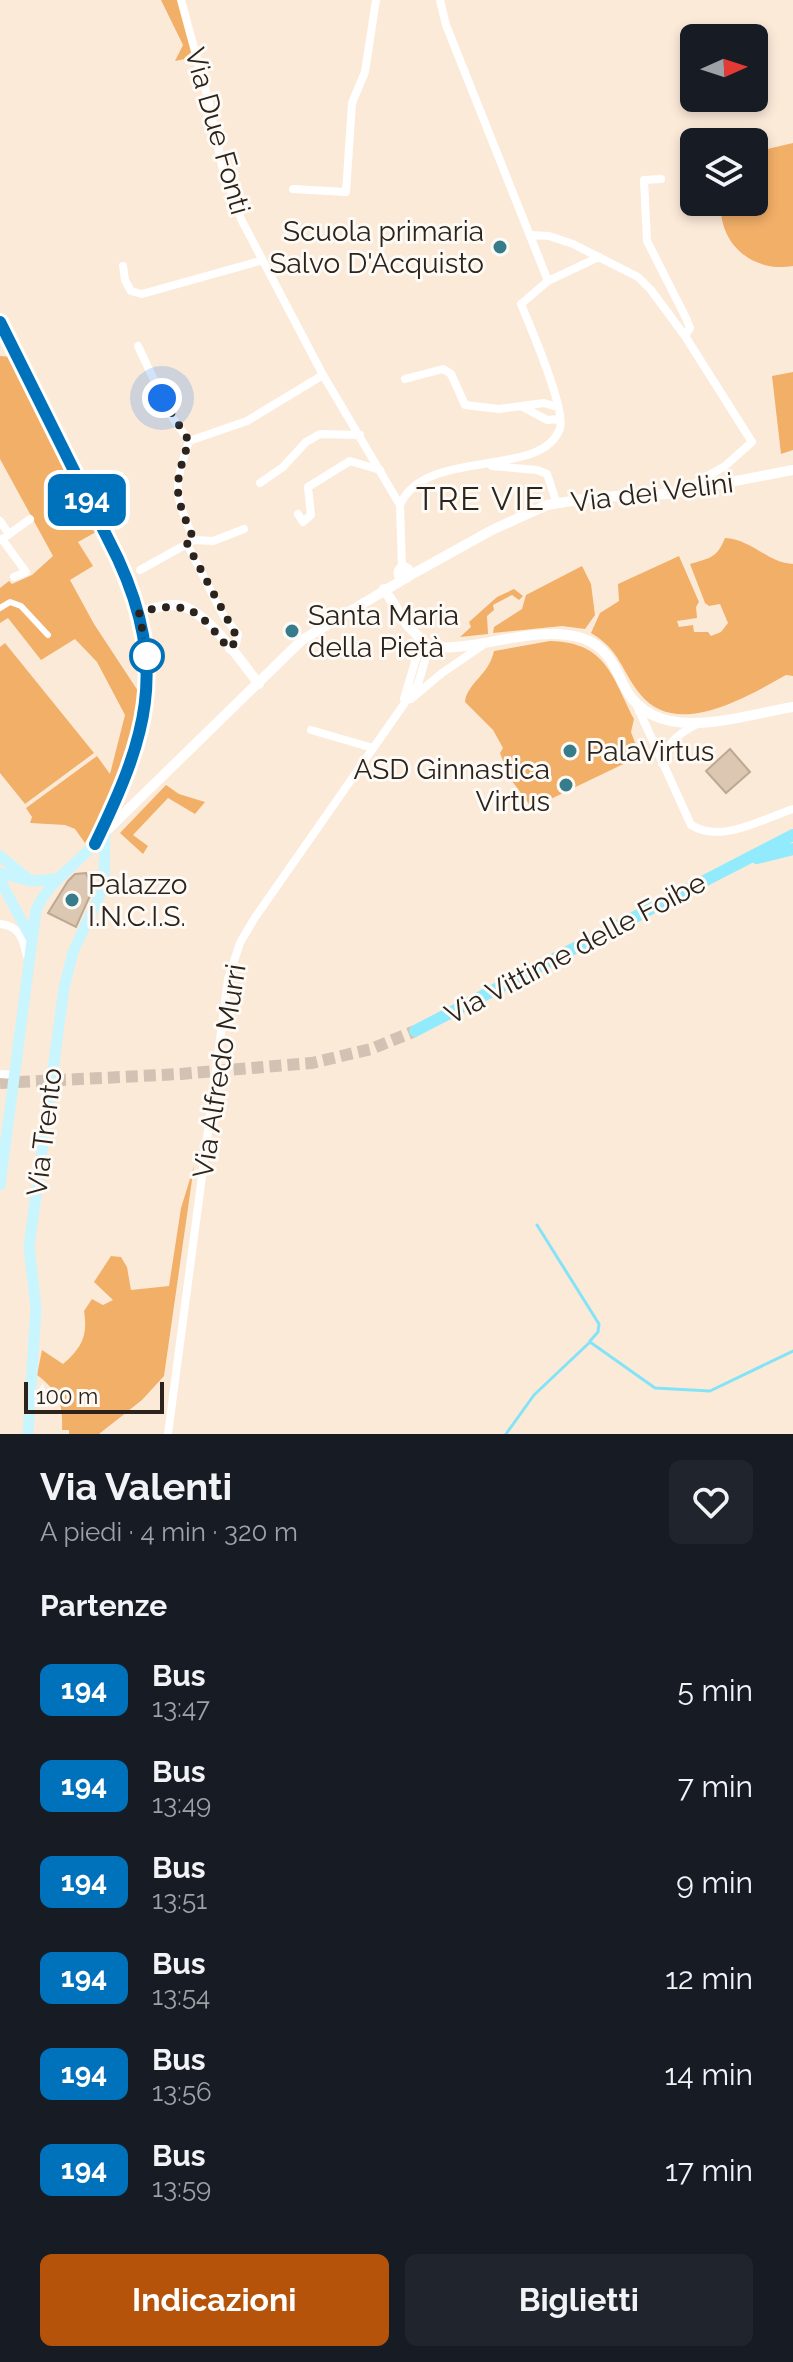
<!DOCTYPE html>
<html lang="it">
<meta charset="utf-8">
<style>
body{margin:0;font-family:Raleway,sans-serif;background:#20242c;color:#f1f3f6;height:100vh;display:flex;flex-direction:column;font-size:30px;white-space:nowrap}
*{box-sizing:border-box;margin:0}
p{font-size:26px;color:#9ea1a6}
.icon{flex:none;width:44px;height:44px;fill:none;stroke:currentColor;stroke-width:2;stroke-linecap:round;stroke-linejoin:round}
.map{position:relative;height:1434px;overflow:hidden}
.drawer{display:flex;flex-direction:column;background:#171b24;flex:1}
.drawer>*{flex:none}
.badge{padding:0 16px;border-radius:12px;font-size:28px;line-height:52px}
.needle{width:52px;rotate:87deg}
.tools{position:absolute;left:680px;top:24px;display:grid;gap:16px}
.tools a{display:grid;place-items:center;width:88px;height:88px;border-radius:12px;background:#171b24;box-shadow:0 4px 12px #0003;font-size:40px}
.scale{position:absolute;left:24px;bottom:20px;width:140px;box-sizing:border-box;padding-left:8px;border:4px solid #2b231c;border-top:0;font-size:22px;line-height:28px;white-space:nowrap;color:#2b231c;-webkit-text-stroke:6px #fefaf5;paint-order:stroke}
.you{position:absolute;width:40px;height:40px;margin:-20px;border:6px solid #fff;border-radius:50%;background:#1a73e8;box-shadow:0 0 0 12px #1a73e833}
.map>.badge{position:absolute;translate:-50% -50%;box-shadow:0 0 0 4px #fff}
h2{padding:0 40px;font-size:30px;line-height:72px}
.round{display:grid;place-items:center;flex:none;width:84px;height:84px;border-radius:12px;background:#20242c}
.overview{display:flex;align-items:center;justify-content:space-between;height:136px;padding:0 40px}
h1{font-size:38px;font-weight:700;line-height:60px}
.button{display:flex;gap:16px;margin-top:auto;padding:16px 40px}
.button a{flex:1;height:92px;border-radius:12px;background:#b45309;color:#fff;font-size:32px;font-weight:700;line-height:92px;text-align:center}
.button a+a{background:#20242c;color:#f1f3f6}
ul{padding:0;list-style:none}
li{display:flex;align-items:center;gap:24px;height:96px;padding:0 40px}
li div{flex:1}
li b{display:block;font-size:30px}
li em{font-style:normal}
li .badge{min-width:88px;font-weight:700;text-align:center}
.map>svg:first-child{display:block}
.green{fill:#f2af68}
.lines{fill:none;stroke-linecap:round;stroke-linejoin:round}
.stream{stroke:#84e3f7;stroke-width:3}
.building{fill:#dcc7b2;stroke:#bca893;stroke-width:2}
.primary-tunnel{stroke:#d2c2b3;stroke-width:12;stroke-dasharray:12 6;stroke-linecap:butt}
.pedestrian{stroke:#fff;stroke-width:6}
.minor{stroke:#fff;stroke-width:8}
.tertiary{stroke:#fff;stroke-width:10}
.secondary{stroke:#c8f5fe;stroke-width:11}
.primary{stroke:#91ebfc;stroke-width:12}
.line-casing{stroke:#fff;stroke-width:18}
.line{stroke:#0072bc;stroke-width:12}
.walk{stroke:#2b231c;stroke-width:8;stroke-dasharray:0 14.4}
.poi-dot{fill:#377c8a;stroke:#fefaf5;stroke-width:3}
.stop-dot{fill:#fff;stroke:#0072bc;stroke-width:4}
.labels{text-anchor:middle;stroke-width:6;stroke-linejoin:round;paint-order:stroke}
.street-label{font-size:28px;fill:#2b231c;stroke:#fefaf5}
.poi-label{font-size:28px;fill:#2b231c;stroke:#fefaf5;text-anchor:start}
.quarter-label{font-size:32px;letter-spacing:2px;fill:#2b231c;stroke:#fefaf5}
</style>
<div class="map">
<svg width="793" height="1434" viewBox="0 0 793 1434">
<rect width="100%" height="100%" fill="#fcead9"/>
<path class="green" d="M161,0h18l16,57 -20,4 8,-16z
M793,143v123c-40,7 -75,-22 -72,-64h33v-50z
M0,356l12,1 84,175 -18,10 15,24 -23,14 24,44 46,70v26l-33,88 -22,35 -10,-14 -10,-4 -35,-2 2,-6 -6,-9 71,-52 13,18 15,-59 -28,-53 -22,-23 -34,21 -33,-42 -8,5v-35l9,-7 3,3 20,-9 21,-19 -53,-97z
M793,372v78l-12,4 -9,-78z
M725,538c26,1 43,25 68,26v112l-7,-1c-38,21 -110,65 -146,19 -19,-24 -20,-44 -49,-61l9,-20 19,-12 -1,-17 61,-28 20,46 -3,5 1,11 -20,3 2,6 14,-2 1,7h14l3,4 10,-4 7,-9 -8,-19 -11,2 -4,-3 -15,-39c20,-6 27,-6 35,-26z
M582,566l9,18 4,31 -10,14 -23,-3 -69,7 1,-6 28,-18 4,-14z
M514,589l9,7 -4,4 -7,-5 -19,10 1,5 -7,6 1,18 -28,3 11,-10 -2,-5 28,-25z
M550,641c56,1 62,35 84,78l-3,13 9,24 -108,52 -23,-31 -9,-24 3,-5 -10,-18 -28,-28c2,-19 24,-27 29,-51z
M5,643l89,110 -69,51 -25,-31v-126z
M166,785l13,9 26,8 -10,12 -27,-16 -35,37 15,11 -5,8 -23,-21z
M194,1166l-30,210 -22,24 -43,34h-30v-4h-7c1,-28 -3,-38 -25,-55l5,-25 21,14c19,-17 25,-28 21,-53l8,-12 11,6 10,-5 -19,-18 17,-26 10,1 6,10 4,23 38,-4 12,-78z"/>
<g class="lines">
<path class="stream" d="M537,1225l62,99 -1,8 -8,9
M506,1434l28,-39 56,-53 65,46 55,3 83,-40"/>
</g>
<path class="building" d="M730,749l20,23 -24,21 -20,-22z
M86,873l7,16 -17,38 -28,-14 20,-32 7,-7z"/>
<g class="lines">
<path class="primary-tunnel" d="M0,1083l181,-9 131,-11 59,-14 44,-18"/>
<path class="pedestrian" d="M0,608l10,-6 11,4 27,29"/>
<path class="minor" d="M181,0l27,99 14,67 19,53 82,156 77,130 2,63
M440,0l6,25 102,256
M661,179l-17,1 3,61 39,77 4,10 -5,8
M293,189l53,3 6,-89 13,-31 11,-72
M530,235l19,1 24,8 65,33 13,13 34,46 67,106 -27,24 -38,22
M123,266l2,14 6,11 11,3 118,-33
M138,346l32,68 19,27
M405,379l38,-10 8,5 14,31 34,4 45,-6 13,4
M523,407l24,13 13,-1
M492,466l45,4 10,4 10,30
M260,483l23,-16 23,-25 14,-8 40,1
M400,505c25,-59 143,-25 160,-77 6,-19 -30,-102 -39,-124l27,-23 51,-24
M298,514l5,8 8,-7 -3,-28 42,-26 30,9
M0,521l9,13
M2,539l24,33 -12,5
M1,540l29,-21
M194,540c-20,-47 -21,-51 -5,-99l58,-20 76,-46
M187,544l37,73 14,17 -2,10 -7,5
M140,570l54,-30 19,1 31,-12
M404,699l17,-57
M411,699l31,-26 41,-28
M637,706l54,119c31,19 71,-6 102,-16
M311,730l62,18
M662,763c6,-21 16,-29 35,-39
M0,924c20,2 23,15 27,32
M0,1074l14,1
M168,1434l60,-455 12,-36 14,-24 164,-235 11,-37"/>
<path class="tertiary" d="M398.5 573a5.5 5.5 0 1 1 11 0a5.5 5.5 0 1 1-11 0Z
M409,576l83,-46 55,-25 49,-8 71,-3 126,-24
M384,589l24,37 21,21c50,5 103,-23 153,-9 22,7 31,24 40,44 30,67 114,34 171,25
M139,612c12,-3 25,-8 38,-7 29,3 64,57 82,79
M101,836l201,-196 102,-61"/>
<path class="secondary" d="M0,322l133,270c23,76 15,127 -14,198 -7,18 -14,42 -27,56 -19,22 -44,36 -56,64l-36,275
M0,856l27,22
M0,873l31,8 25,-2
M0,880l31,58
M28,1434l8,-126 -7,-61 35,-259 9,-36 31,-66 1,-56"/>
<path class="primary" d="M757,858l36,-9
M415,1031l378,-196"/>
</g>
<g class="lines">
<defs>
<path id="line" d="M0,322l118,237c51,111 28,180 -23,285"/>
</defs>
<use href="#line" class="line-casing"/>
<use href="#line" class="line"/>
<path class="walk" d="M147,656l-8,-44c52,-12 58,-3 90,37l9,-10 -51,-95 7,-4c-20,-47 -21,-51 -5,-99l-27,-43"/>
</g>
<g class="poi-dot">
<circle cx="500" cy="247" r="8"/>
<circle cx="292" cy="631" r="8"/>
<circle cx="570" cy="751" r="8"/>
<circle cx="566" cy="785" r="8"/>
<circle cx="72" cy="900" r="8"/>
</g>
<circle class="stop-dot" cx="147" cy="656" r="16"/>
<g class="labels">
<g class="street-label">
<text transform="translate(218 131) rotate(74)" y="10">Via Due Fonti</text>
<text transform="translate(652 492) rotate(-7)" y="10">Via dei Velini</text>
<text transform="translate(575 948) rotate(-28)" y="10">Via Vittime delle Foibe</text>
<text transform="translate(219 1071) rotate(-81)" y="10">Via Alfredo Murri</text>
<text transform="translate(44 1132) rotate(-83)" y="10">Via Trento</text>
</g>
<g class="poi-label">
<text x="484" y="241" text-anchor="end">Scuola primaria<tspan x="484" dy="32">Salvo D'Acquisto</tspan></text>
<text x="308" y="625">Santa Maria<tspan x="308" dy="32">della Pietà</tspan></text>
<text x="586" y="761">PalaVirtus</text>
<text x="550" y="779" text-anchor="end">ASD Ginnastica<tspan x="550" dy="32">Virtus</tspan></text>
<text x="88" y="894">Palazzo<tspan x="88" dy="32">I.N.C.I.S.</tspan></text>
</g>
<g class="quarter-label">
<text x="481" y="510">TRE VIE</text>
</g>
</g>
</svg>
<div class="tools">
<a><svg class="needle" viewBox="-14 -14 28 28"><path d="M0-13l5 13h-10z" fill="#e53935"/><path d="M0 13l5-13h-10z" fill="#9ea1a6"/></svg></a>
<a><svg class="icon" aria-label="layers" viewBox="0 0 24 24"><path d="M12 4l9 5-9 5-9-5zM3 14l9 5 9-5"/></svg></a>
</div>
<div class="scale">100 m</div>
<div class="you" style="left:162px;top:398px"></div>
<b class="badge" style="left:87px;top:500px;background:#0072bc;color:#fff">194</b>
</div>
<section class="drawer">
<div class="overview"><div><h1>Via Valenti</h1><p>A piedi · 4 min · 320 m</p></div><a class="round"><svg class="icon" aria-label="heart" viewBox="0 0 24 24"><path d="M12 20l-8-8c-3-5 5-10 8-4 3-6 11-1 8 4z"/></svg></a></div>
<h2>Partenze</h2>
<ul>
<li><span class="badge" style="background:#0072bc;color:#fff">194</span><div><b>Bus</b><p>13:47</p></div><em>5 min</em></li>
<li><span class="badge" style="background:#0072bc;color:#fff">194</span><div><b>Bus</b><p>13:49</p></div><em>7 min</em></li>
<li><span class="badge" style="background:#0072bc;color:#fff">194</span><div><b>Bus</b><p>13:51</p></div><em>9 min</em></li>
<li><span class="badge" style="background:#0072bc;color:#fff">194</span><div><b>Bus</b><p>13:54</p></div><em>12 min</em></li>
<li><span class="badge" style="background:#0072bc;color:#fff">194</span><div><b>Bus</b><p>13:56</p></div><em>14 min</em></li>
<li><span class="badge" style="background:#0072bc;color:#fff">194</span><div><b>Bus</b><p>13:59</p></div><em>17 min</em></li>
</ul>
<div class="button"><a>Indicazioni</a><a>Biglietti</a></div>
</section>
